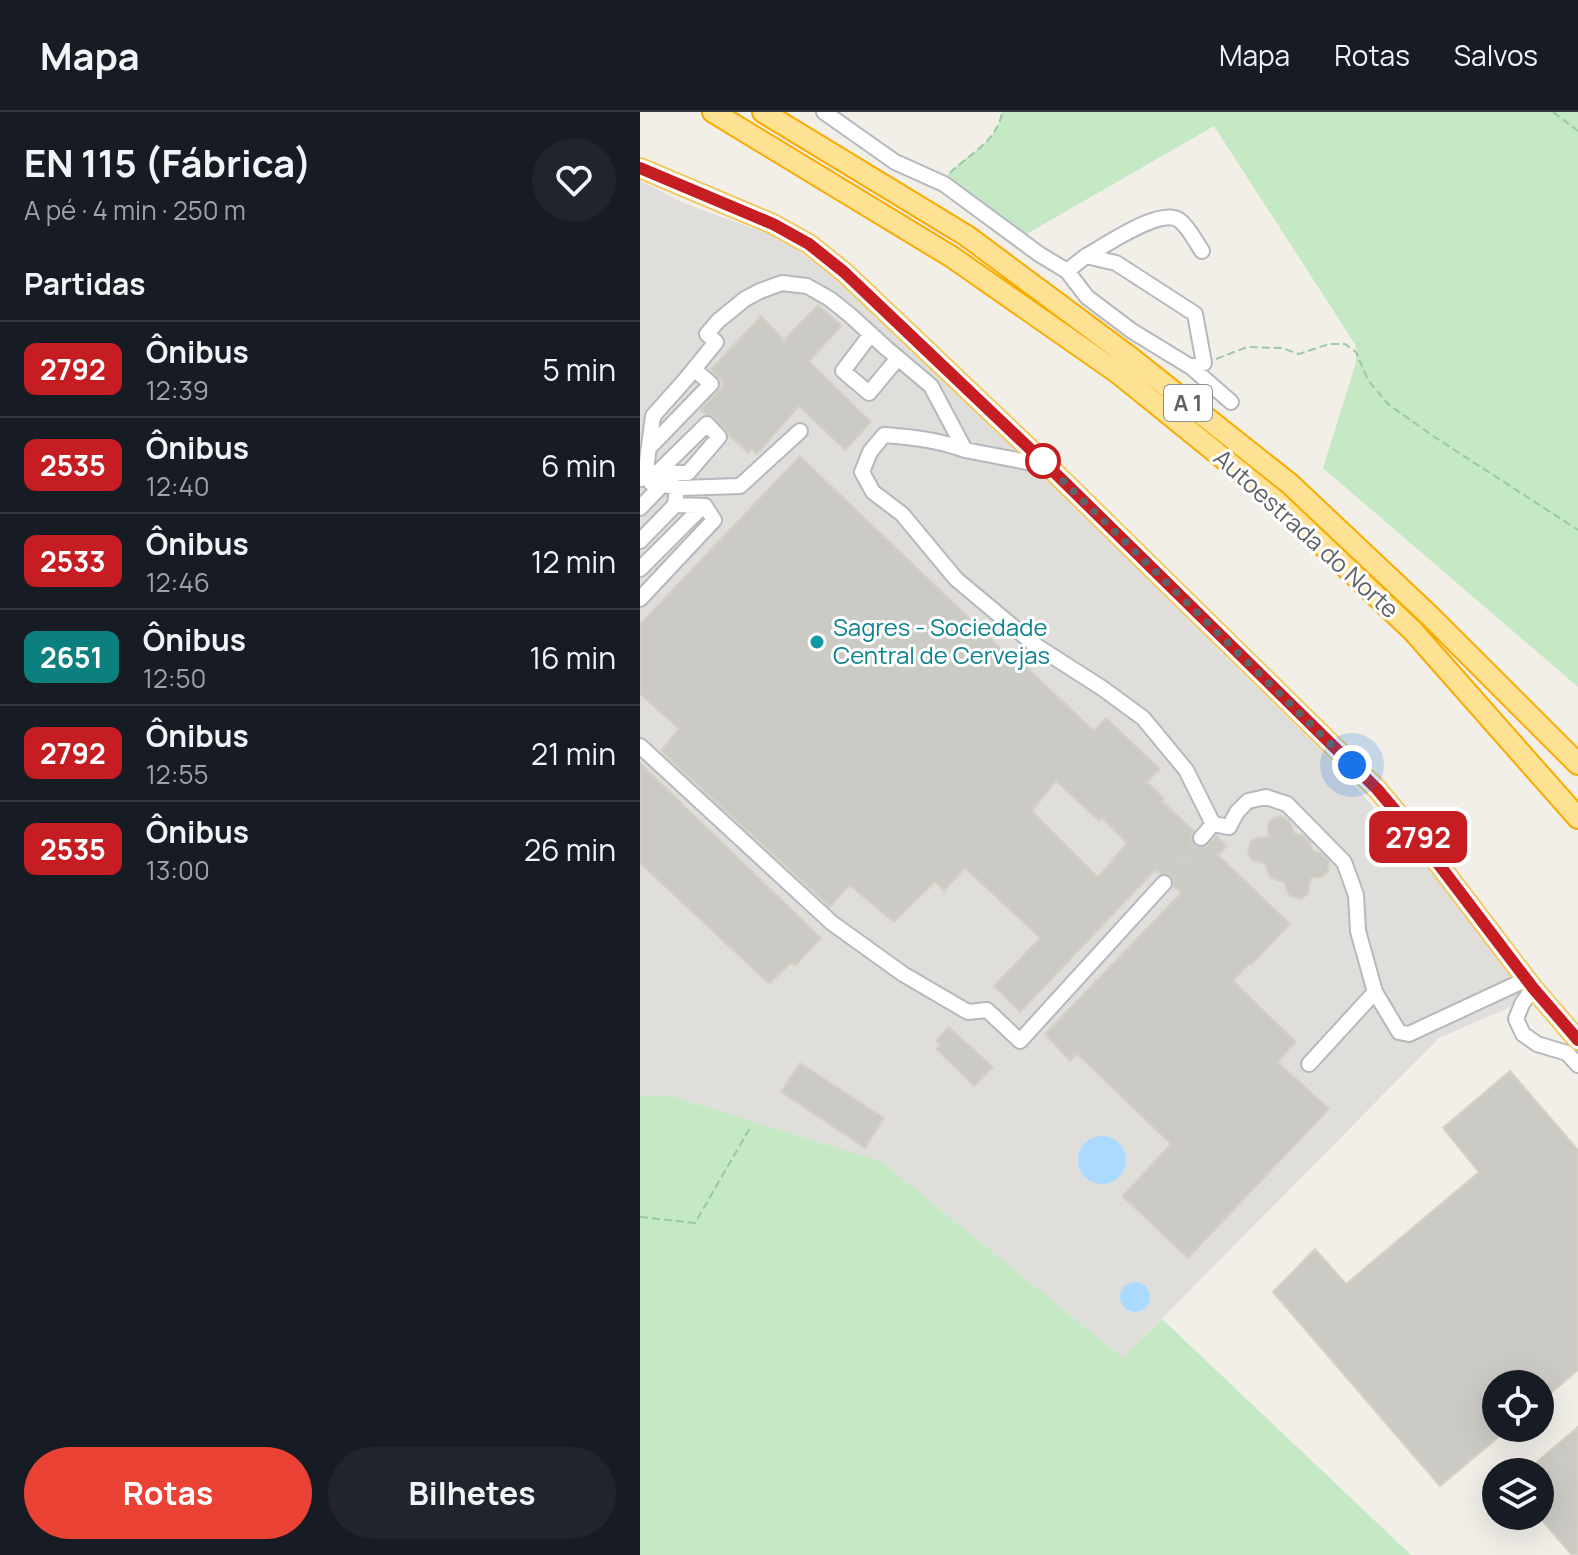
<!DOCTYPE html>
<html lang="pt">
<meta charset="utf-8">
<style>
body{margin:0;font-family:Manrope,sans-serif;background:#20242c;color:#f1f3f6;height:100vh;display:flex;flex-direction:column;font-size:30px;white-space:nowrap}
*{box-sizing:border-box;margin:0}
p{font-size:26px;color:#9ea1a6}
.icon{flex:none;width:44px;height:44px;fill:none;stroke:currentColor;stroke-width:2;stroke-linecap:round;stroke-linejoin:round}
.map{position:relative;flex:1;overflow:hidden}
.sheet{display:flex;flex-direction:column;background:#171b24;width:640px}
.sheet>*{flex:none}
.badge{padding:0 16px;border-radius:12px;font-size:28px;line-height:52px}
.buttons{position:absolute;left:842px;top:1258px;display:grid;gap:16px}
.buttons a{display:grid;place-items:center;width:72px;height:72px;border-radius:50%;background:#171b24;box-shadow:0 8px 32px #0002;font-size:40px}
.you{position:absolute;width:40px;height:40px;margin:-20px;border:6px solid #fff;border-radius:50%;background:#1a73e8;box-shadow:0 0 0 12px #1a73e833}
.map>.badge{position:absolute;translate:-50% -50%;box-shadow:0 0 0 4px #fff}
h2{padding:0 24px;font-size:30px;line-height:72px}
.round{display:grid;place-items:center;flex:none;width:84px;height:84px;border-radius:42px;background:#20242c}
.head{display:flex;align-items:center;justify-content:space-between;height:136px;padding:0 24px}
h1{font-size:38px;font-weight:700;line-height:60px}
.primary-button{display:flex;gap:16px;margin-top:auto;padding:16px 24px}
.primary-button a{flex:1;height:92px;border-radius:48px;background:#ea4335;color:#fff;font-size:32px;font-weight:700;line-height:92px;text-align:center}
.primary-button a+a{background:#20242c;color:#f1f3f6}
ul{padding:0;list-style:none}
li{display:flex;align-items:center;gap:24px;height:96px;padding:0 24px;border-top:2px solid #363941}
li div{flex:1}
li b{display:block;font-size:30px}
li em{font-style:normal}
li .badge{min-width:88px;font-weight:700;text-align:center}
header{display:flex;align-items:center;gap:48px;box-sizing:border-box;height:112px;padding:0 40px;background:#171b24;border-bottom:2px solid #363941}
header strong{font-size:38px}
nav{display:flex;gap:44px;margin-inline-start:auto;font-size:28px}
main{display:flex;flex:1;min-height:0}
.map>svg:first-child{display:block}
.industrial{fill:#e0deda}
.green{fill:#c5e8c5}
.water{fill:#aadaff}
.building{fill:#cccac5;stroke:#d6d1c6;stroke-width:2;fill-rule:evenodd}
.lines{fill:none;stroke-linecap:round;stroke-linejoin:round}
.minor-tunnel{stroke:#ccccc8;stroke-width:14;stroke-dasharray:14 7;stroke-linecap:butt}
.minor-casing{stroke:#b5b8bc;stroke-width:18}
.major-casing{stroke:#f2c960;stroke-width:22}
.highway-casing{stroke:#f9ab00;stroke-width:24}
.path{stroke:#9cc7a9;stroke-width:2;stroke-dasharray:8 4;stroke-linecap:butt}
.minor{stroke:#fff;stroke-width:14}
.major{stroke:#fff2af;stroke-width:18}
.highway{stroke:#fde293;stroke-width:20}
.line-casing{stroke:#fff;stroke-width:18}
.line{stroke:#c61d23;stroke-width:12}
.walk{stroke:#5f6368;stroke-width:8;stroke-dasharray:0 14.4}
.stop-dot{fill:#fff;stroke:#c61d23;stroke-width:4}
.culture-dot{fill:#0f9aa8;stroke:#fff;stroke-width:3}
.labels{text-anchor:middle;stroke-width:6;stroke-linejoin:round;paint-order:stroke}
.shield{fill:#fff;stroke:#8f9295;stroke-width:2}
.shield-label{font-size:22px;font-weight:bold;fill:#5f6368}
.street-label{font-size:24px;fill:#5f6368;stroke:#fff}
.culture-label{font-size:24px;fill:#0d838f;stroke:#fff;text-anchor:start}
</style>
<header>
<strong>Mapa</strong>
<nav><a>Mapa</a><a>Rotas</a><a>Salvos</a></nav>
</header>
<main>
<section class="sheet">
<div class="head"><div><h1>EN 115 (Fábrica)</h1><p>A pé · 4 min · 250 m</p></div><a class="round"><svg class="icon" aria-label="heart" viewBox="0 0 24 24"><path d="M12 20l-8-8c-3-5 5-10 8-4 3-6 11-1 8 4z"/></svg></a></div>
<h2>Partidas</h2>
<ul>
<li><span class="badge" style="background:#c61d23;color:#fff">2792</span><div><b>Ônibus</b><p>12:39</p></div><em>5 min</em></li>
<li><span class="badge" style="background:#c61d23;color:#fff">2535</span><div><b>Ônibus</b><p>12:40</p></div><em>6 min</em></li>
<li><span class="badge" style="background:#c61d23;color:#fff">2533</span><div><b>Ônibus</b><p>12:46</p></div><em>12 min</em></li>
<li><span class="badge" style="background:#0c807e;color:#fff">2651</span><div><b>Ônibus</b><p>12:50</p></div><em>16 min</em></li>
<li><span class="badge" style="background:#c61d23;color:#fff">2792</span><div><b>Ônibus</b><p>12:55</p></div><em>21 min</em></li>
<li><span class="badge" style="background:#c61d23;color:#fff">2535</span><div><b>Ônibus</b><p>13:00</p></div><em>26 min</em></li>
</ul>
<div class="primary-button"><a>Rotas</a><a>Bilhetes</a></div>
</section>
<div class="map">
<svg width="938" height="1443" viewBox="0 0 938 1443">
<rect width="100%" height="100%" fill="#f1efe8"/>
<path class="industrial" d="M0,69l44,22 98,36 84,61 464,459 120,133 79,107 -90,39 -316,320 -241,-196 -210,-66h-32z"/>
<path class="green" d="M362,0h576v575l-255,-219 32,-102 2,-15 -2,-7 -141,-218 -196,113 -77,-56c18,-26 56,-37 61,-71z
M0,984h32l210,66 241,196 39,-39 249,236h-771z"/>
<path class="water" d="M438 1048a24 24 0 1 1 48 0a24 24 0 1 1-48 0Z
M480 1185a15 15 0 1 1 30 0a15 15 0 1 1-30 0Z"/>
<path class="building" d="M178,193l24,21 -33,35 62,61 -26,28 -46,-44 -42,48 -6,-5 -3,4 -19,-18 -15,-18 -9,-3 -4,-4 23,-26 -13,-15 50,-53 23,24z
M160,344l214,205 3,-3 77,73 12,-13 54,51 -13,13 17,16 -2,3 32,30 -3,6 3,8 6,3 5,-1 11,-11 11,10 -9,9 72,69 -38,40 -2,-1 -17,18 63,61 -18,20 51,47 -141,149 -66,-62 49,-52 -94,-90 -7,7 -25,-27 136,-141 -8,-7 1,-5 -3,-5 -6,-3 -5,1 -5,-4 -135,142 -26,-26 46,-48 -75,-70 -21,23 -9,-9 -41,40 -45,-37 -19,22 -169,-156 18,-22 -39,-35v-70zM416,669l43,40 3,-3 25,25 -29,34 -66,-66z
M0,651l181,175 -25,27 -5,-2 -22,21 -129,-121z
M641,704l8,4 5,13 10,3 6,5 2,10 9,2 8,8 -1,11 -7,5 -10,1 -3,16 -7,5 -11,-3 -4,-6 -1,-7 -14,-5 -4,-7 -1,-7 -14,-4 -4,-7 2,-11 7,-4 11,-1v-13l5,-6z
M309,915l44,40 -19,19 -38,-37 4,-4 -4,-5z
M160,951l84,55 -19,30 -84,-56z
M870,959l68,79v220l-38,32v-18h-44v44h13l-69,58 -167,-194 42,-43 31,35 133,-112 -36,-44z
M938,1315v128h-6l-32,-37v-46h-15z"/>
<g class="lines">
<path class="minor-tunnel" d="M524,771l37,-45"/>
<defs>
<path id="minor" d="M184,0l71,50 49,22 95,70 28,17 19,-15 30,7 79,51 9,49 -13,4
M446,144c19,-10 74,-49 93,-36 10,7 16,21 23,31
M427,159l20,26 45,34 59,36 40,35
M231,222l-28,37 26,22 29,-35
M160,319l-60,55 -59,2 -30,-5 -5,-14 7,-53 33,-37 30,-37 -9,-8 11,-13 27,-22 15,-8 22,-8 25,3 23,13 21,17 35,32 45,38 34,64 83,16
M9,336l62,-64 -17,-15
M325,338c-26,-10 -54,-13 -81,-15l-14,17 -8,20 11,20 29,22 54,65 79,66 67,43 41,30 43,52 27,54 16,3 8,-15 11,-11 18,-4 21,7 57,58 12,33 2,36 17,61 -66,72
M1,367l6,-7 41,1 31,-36 -12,-13 -50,49
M0,396l22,-23
M0,429l35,-36 1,-9
M0,457l63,-63
M0,487l74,-79 -9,-14 -30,-1
M0,634l192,177 71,51 65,38 19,-2 33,31 144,-158
M561,726l12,-14
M893,876l-11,16 -6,15 7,15 14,10 30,9 11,12
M735,880l24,40 10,2 118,-55"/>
<path id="major" d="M0,56l133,56 36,20 35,28 204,194 329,323 44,52 112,147 45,52"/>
<path id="highway" d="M73,0l239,145 166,116 158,128 137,130 165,187
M123,0l204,124 164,122 159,126 140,132 148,148"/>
</defs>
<use href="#minor" class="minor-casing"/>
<use href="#major" class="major-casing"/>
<use href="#highway" class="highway-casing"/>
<path class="path" d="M913,0l25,19
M310,61c19,-19 48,-32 52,-61
M576,247l31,-12 35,1 17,6 30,-10h16l11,8 12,28 20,24 45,32 145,94
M0,1105l55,6 56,-97"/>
<use href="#minor" class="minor"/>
<use href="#major" class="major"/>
<use href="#highway" class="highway"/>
</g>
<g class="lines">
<defs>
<path id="line" d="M0,56l133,56 36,20 35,28 204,194 329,323 44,52 112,147 45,52"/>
</defs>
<use href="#line" class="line-casing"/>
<use href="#line" class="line"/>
<path class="walk" d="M403,349l309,304"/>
</g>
<circle class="stop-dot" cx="403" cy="349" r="16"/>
<circle class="culture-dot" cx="177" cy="530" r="8"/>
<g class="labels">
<rect class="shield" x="524" y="273" width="48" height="36" rx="6"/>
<g class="shield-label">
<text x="548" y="299">A 1</text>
</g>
<g class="street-label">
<text transform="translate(666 422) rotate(42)" y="8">Autoestrada do Norte</text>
</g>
<g class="culture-label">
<text x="193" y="524">Sagres - Sociedade<tspan x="193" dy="28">Central de Cervejas</tspan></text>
</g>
</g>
</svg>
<div class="buttons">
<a><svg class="icon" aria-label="locate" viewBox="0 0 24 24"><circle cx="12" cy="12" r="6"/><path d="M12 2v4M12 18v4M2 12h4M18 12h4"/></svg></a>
<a><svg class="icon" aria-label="layers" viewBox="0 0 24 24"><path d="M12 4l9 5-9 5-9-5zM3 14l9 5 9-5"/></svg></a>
</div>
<div class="you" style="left:712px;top:653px"></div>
<b class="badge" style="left:778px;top:725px;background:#c61d23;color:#fff">2792</b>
</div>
</main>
